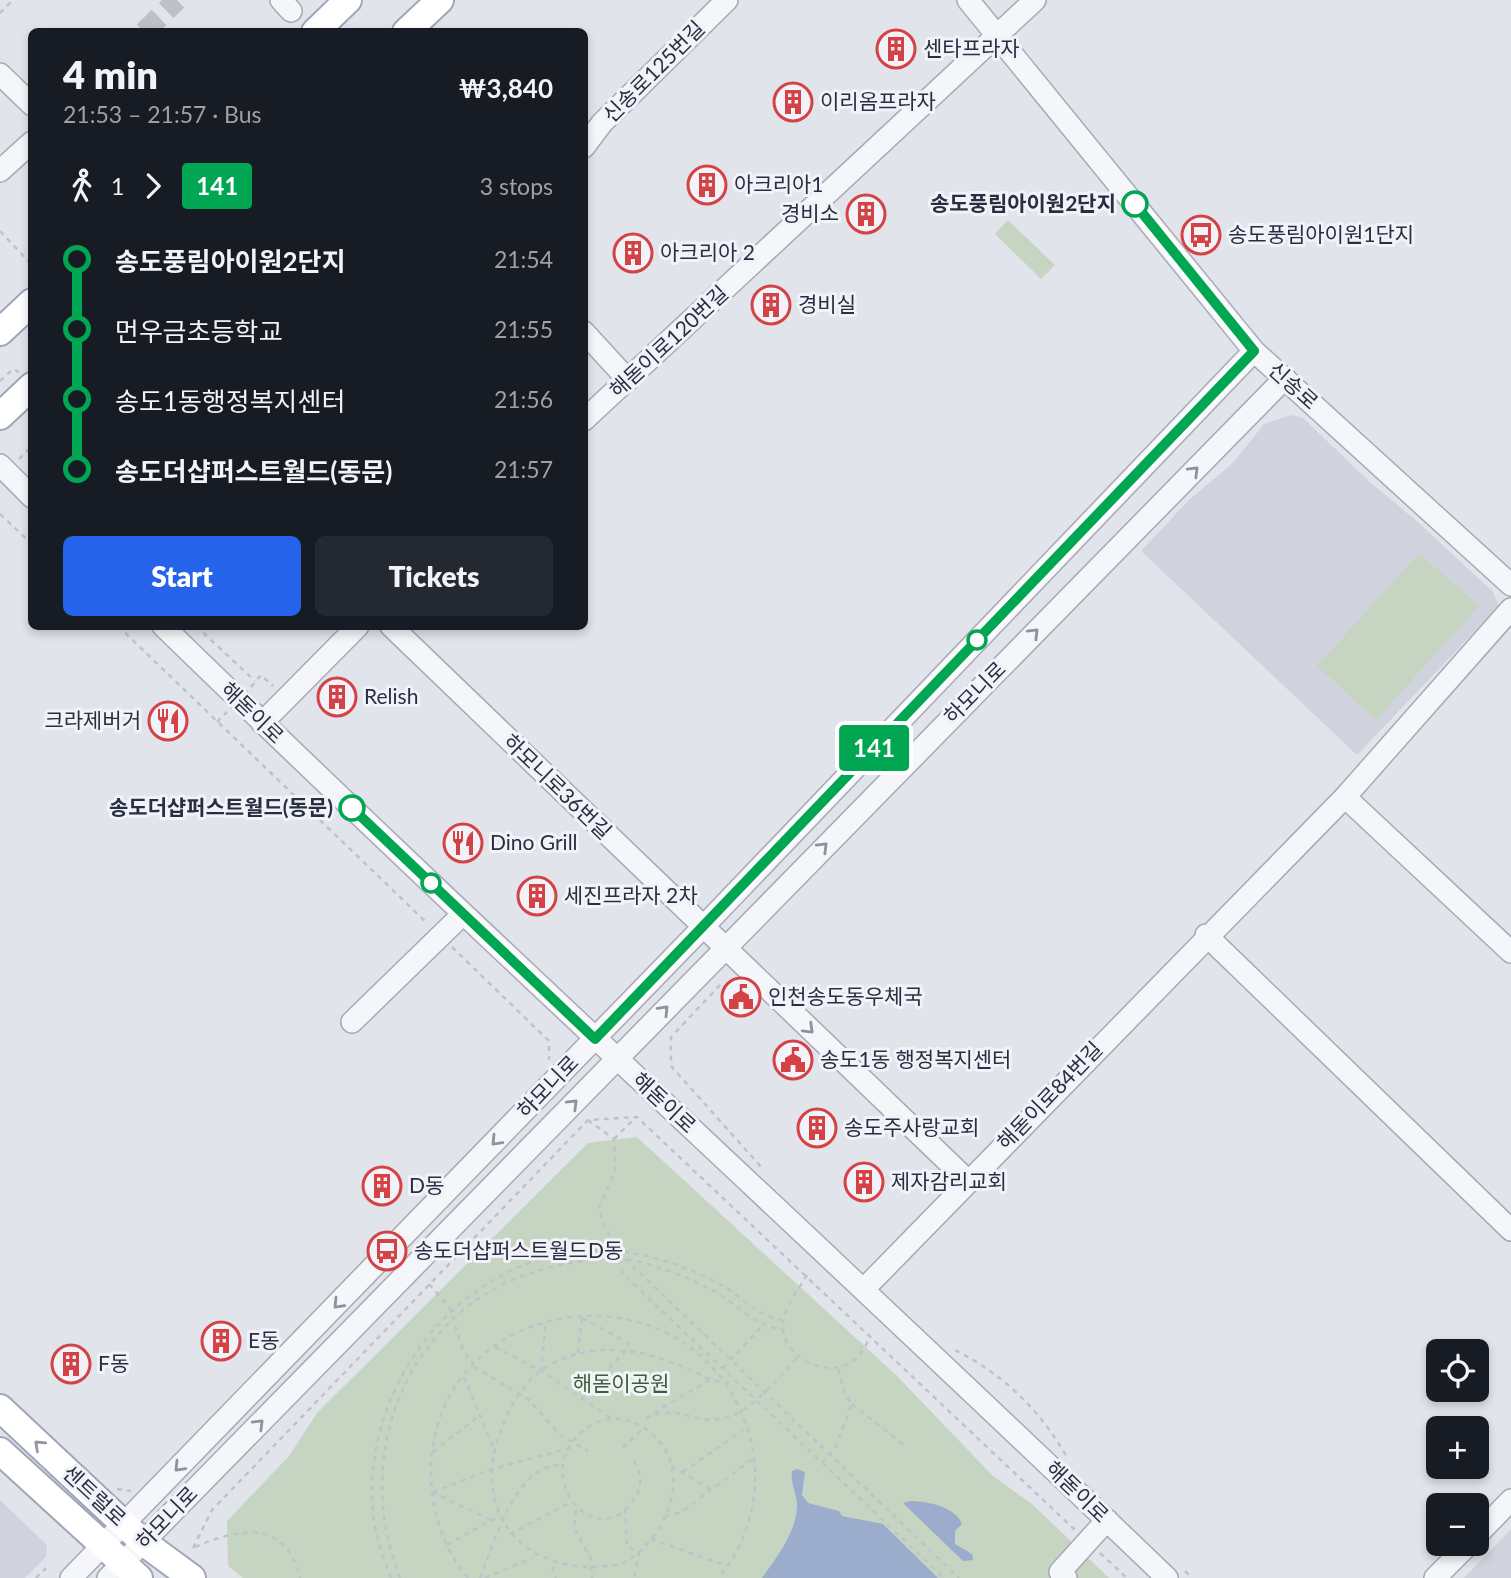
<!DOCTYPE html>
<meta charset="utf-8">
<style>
body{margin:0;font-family:Lato,"Noto Sans KR",sans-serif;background:#242831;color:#f1f3f6;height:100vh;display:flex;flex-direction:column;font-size:26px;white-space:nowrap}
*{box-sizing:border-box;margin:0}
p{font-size:23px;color:#9ea1a6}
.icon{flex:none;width:38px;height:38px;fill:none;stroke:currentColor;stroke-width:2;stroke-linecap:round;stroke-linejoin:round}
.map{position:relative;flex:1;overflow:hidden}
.sheet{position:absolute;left:28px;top:28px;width:560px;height:602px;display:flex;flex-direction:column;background:#171b24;border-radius:10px;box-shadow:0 4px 10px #0003}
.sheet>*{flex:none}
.badge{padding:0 14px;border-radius:5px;font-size:24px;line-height:46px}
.controls{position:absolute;left:1426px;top:1339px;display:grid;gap:14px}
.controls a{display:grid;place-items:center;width:63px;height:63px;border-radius:10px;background:#171b24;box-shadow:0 4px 10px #0003;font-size:35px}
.map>.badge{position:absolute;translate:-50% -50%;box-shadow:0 0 0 4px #fff}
.legs{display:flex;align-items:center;gap:10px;height:77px;padding:0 35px;font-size:23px}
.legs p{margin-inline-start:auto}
.overview{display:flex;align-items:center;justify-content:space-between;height:119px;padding:0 35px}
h1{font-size:38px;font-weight:800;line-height:52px}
.primary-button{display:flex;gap:14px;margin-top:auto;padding:14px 35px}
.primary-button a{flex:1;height:80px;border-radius:10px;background:#2563eb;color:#fff;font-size:28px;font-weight:800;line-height:80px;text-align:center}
.primary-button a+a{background:#242831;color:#f1f3f6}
ul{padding:0 35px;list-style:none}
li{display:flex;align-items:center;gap:24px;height:70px;font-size:26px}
li i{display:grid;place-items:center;width:10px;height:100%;margin:0 9px;background:currentColor}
li i::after{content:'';width:18px;height:18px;margin:-9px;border:5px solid;border-radius:50%;background:#171b24}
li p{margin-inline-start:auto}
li:first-child i{background:linear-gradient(#0000 50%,currentColor 0)}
li:last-child i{background:linear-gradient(currentColor 50%,#0000 0)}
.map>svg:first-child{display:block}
.built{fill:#d0d3dd}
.green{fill:#c5d5c2}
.water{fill:#9baccc}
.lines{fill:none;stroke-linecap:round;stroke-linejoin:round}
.minor-tunnel{stroke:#bdc0c9;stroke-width:21;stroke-dasharray:21 10;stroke-linecap:butt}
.minor-casing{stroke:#a7aab5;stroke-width:24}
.major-casing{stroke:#a0a6b7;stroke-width:30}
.path{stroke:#c0c2ca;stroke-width:2.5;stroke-dasharray:5 5;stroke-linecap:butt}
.minor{stroke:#f5f6f9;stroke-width:21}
.major{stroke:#fff;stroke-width:26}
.oneway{stroke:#8f929e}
.oneway2{stroke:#9497a1}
.line-1-casing{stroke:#fff;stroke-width:16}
.line-1{stroke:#00a651;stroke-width:10}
.stop-1-dot{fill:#fff;stroke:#00a651;stroke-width:3.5}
.labels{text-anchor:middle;stroke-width:6;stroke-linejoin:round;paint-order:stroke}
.poi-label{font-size:21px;fill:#292f43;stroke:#f1f3f8;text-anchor:start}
.street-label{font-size:21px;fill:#292f43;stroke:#f1f3f8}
.stop-label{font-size:21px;font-weight:bold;fill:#292f43;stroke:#f1f3f8;text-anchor:end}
.park-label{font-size:21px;fill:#386036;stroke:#f1f3f8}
</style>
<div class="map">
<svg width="1511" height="1578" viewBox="0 0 1511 1578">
<rect width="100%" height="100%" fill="#e2e4eb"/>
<path class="built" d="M1291,415l12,3 68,65 48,40 74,69 6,14 -142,149 -216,-204 48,-51 44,-37 31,-39z
M0,1500l47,45 -1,12 -21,21h-25z
M1511,1529v49h-47z"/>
<path class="green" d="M1008,220l47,45 -14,14 -46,-45z
M1419,553l60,53 -103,114 -59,-54z
M637,1137l260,239 96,100 39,28 77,74h-866l-15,-12 -1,-45 62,-65 28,-43 271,-270z"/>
<path class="water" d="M797,1469l8,3 -3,23 6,8 31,8 3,5 41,8 55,54h-176c15,-21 36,-48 35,-75 -1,-11 -7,-21 -5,-32z
M910,1501c17,0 46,6 52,23l-7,7v13l17,10 1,6 -10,1 -60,-58z"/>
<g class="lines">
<path class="minor-tunnel" d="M144,32l33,-32"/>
<defs>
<path id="minor" d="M281,0l10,11
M968,0l286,351 257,234
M0,74l32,31
M584,147l18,-24 125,-123
M0,171l32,-29
M584,332l44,48
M584,420l451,-420
M0,465l32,32
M163,626c331,322 671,632 1004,952
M391,626l576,554
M262,723l96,-97
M1345,797l166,155
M1206,935l305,295
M352,1022l111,-108
M865,1288l480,-491 166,-188
M1477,1535l34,-35
M71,1578l632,-651 551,-576
M108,1578l1177,-1200
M1066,1578l-6,-6 47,-52
M1435,1578l34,-34"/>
<path id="major" d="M315,32l33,-32
M406,32l34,-32
M0,332l32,-30
M0,416l32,-30
M0,1408l143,134 49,36
M0,1451l139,127"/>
</defs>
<use href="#minor" class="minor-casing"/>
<use href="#major" class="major-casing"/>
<path class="path" d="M0,13l13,-13
M0,231l32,34
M0,381l13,-12 6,3
M19,459l13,-13
M0,514l32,30
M118,626l309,297
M196,626l59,55
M251,687l10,-12 12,11
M217,722l10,-10
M452,947l97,94v19
M720,985l-49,52v29l91,102
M588,1120l26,19 1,33 -16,35 3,15 15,25 6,27 321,304
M614,1139l22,-22
M618,1252l341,326
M807,1275c-10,17 -25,34 -24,54 2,28 39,46 63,36 13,-6 18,-16 24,-28
M429,1284l20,23 14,43 11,15
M582,1318l46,25 -1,6 -44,47
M495,1347l46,24 70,47
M955,1350c49,25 84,59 112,107
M578,1353l4,-35
M474,1367l54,32 32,36 28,16
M723,1368l40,-43
M541,1371l5,-49
M464,1377l30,72
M852,1404l52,41
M654,1413l57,-34
M646,1418c21,-10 36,-3 57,1 41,7 71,-38 96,-63
M623,1448l20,-20
M433,1452l47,-37
M634,1461c7,11 9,23 2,35 -38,64 -109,-21 -52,-66 32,-26 77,-3 87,34 10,37 -15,82 -48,99 -56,15 -122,-11 -130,-73 -4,-25 3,-49 13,-72 10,-23 24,-43 47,-55 47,-22 87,-14 133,5 15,6 33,19 49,13
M822,1463l13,-15 17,-44 -7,-9 -7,-28
M672,1466l39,24
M683,1472l63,-44
M117,1489l14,2
M432,1492l59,28
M433,1492l59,-23 78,-21
M625,1509l2,37 12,7 -5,25
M576,1510l-2,18 17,31 1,19
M665,1516l15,-3 74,-55
M510,1534l61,-32
M651,1539l76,27
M447,1545l52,-29
M195,1547c45,-19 90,-29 105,31
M193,1548l19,-38 376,-390 49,-3 438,413
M1100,1553l27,25
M552,1567l4,11
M1185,1571l7,7
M36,1578l10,-10
M391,1578c-8,-21 -16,-44 -18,-66 -13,-139 108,-279 253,-260 35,5 69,18 99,35 19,12 37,32 59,33
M400,1578c-52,-130 13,-281 156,-312 23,-5 50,-10 74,-6 30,6 63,19 89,34 21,14 39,33 64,35
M468,1578c-24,-28 -36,-65 -37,-102 -3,-187 265,-222 318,-42 15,47 2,107 -31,144
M480,1578c15,-36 35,-116 84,-113
M485,1578l48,-20"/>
<use href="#minor" class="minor"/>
<use href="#major" class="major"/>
</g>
<defs><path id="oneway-chevron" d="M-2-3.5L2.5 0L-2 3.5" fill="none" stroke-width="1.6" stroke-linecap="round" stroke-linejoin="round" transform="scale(1.75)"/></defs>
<g class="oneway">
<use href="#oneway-chevron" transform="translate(1194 471) rotate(-45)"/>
<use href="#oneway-chevron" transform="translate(1034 633) rotate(-45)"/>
<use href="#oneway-chevron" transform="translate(823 847) rotate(-45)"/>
<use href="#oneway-chevron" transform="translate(664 1010) rotate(-46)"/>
<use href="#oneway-chevron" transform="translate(809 1029) rotate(44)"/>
<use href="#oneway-chevron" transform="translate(573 1104) rotate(-45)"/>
<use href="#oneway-chevron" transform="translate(496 1141) rotate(134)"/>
<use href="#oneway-chevron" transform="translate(338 1304) rotate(134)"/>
<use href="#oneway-chevron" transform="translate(259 1424) rotate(-45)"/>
<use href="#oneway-chevron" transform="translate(179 1467) rotate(134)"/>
</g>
<use class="oneway2" href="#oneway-chevron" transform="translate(39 1445) rotate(-137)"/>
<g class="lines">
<defs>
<path id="line-1" d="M352,808l243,231 659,-688 -119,-147"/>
</defs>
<use href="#line-1" class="line-1-casing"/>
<use href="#line-1" class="line-1"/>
</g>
<defs>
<symbol id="building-ring" viewBox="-11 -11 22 22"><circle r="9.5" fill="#f1f3f8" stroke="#d44245" stroke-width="1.5"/><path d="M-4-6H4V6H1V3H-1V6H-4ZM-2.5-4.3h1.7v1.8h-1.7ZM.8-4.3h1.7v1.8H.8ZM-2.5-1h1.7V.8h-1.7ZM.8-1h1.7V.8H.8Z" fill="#d44245"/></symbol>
<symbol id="bus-ring" viewBox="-11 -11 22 22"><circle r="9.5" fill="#f1f3f8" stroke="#d44245" stroke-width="1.5"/><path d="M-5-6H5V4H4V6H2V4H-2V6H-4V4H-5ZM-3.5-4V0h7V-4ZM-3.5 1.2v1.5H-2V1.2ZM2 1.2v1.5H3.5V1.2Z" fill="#d44245"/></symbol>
<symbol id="restaurant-ring" viewBox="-11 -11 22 22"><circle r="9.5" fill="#f1f3f8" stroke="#d44245" stroke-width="1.5"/><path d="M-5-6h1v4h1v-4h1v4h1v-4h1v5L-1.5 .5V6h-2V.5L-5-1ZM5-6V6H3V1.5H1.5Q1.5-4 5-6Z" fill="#d44245"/></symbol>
<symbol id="civic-ring" viewBox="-11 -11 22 22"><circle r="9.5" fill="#f1f3f8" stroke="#d44245" stroke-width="1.5"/><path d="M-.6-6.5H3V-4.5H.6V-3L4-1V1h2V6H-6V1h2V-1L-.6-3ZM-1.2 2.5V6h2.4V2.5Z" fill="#d44245"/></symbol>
</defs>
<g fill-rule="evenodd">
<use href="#building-ring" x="874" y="27" width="44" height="44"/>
<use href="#building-ring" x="771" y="80" width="44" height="44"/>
<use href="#building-ring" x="685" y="163" width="44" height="44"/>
<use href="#building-ring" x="844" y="192" width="44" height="44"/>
<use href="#bus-ring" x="1179" y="213" width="44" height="44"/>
<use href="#building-ring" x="611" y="231" width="44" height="44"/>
<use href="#building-ring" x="749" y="283" width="44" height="44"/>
<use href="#building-ring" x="315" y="675" width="44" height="44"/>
<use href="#restaurant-ring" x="146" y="699" width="44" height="44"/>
<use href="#restaurant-ring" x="441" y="821" width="44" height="44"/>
<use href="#building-ring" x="515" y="874" width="44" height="44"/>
<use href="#civic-ring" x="719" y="975" width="44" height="44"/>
<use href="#civic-ring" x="771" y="1038" width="44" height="44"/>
<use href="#building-ring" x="795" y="1106" width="44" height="44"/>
<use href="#building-ring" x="842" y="1160" width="44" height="44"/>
<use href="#building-ring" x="360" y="1164" width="44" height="44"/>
<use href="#bus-ring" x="365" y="1229" width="44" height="44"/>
<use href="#building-ring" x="199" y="1319" width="44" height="44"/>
<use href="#building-ring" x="49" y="1342" width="44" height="44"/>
</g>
<g class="stop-1-dot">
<circle cx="1135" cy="204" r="12"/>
<circle cx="977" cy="640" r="9"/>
<circle cx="352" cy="808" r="12"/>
<circle cx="431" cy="883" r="9"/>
</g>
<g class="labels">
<g class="poi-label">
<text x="923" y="56">센타프라자</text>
<text x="820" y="109">이리옴프라자</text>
<text x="734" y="192">아크리아1</text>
<text x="839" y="221" text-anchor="end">경비소</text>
<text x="1228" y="242">송도풍림아이원1단지</text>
<text x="660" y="260">아크리아 2</text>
<text x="798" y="312">경비실</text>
<text x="364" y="704">Relish</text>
<text x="141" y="728" text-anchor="end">크라제버거</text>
<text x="490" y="850">Dino Grill</text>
<text x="564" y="903">세진프라자 2차</text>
<text x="768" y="1004">인천송도동우체국</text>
<text x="820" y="1067">송도1동 행정복지센터</text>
<text x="844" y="1135">송도주사랑교회</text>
<text x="891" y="1189">제자감리교회</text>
<text x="409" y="1193">D동</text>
<text x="414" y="1258">송도더샵퍼스트월드D동</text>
<text x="248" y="1348">E동</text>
<text x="98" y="1371">F동</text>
</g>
<g class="street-label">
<text transform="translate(654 72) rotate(-45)" y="7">신송로125번길</text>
<text transform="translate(669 342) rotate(-43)" y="7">해돋이로120번길</text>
<text transform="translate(1293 386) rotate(42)" y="7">신송로</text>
<text transform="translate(975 693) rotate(-45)" y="7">하모니로</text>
<text transform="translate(252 713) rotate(44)" y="7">해돋이로</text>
<text transform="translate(557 787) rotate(44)" y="7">하모니로36번길</text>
<text transform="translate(548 1087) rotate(-46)" y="7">하모니로</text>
<text transform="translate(1050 1096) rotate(-46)" y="7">해돋이로84번길</text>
<text transform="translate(664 1103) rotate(43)" y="7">해돋이로</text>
<text transform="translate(1077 1492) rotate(44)" y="7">해돋이로</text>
<text transform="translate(94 1496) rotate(43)" y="7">센트럴로</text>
<text transform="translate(167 1518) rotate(-46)" y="7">하모니로</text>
</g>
<g class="stop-label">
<text x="1116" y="211">송도풍림아이원2단지</text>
<text x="333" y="815">송도더샵퍼스트월드(동문)</text>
</g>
<g class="park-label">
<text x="621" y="1391">해돋이공원</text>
</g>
</g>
</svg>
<div class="controls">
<a><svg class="icon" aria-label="locate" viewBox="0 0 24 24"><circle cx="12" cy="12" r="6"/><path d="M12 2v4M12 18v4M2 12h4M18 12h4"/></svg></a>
<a>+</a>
<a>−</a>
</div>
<b class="badge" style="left:874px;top:748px;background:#00a651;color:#fff">141</b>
<section class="sheet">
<div class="overview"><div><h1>4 min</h1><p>21:53 – 21:57 · Bus</p></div><b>₩3,840</b></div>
<div class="legs"><svg class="icon" aria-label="walk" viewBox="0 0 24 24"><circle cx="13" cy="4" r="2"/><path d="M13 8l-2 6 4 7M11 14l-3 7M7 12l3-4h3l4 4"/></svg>1<svg class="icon" aria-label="forward" viewBox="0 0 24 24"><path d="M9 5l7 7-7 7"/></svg><b class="badge" style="background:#00a651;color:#fff">141</b><p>3 stops</p></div>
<ul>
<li><i style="color:#00a651"></i><b>송도풍림아이원2단지</b><p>21:54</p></li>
<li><i style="color:#00a651"></i><span>먼우금초등학교</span><p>21:55</p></li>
<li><i style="color:#00a651"></i><span>송도1동행정복지센터</span><p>21:56</p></li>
<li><i style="color:#00a651"></i><b>송도더샵퍼스트월드(동문)</b><p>21:57</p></li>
</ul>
<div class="primary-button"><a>Start</a><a>Tickets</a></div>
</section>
</div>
